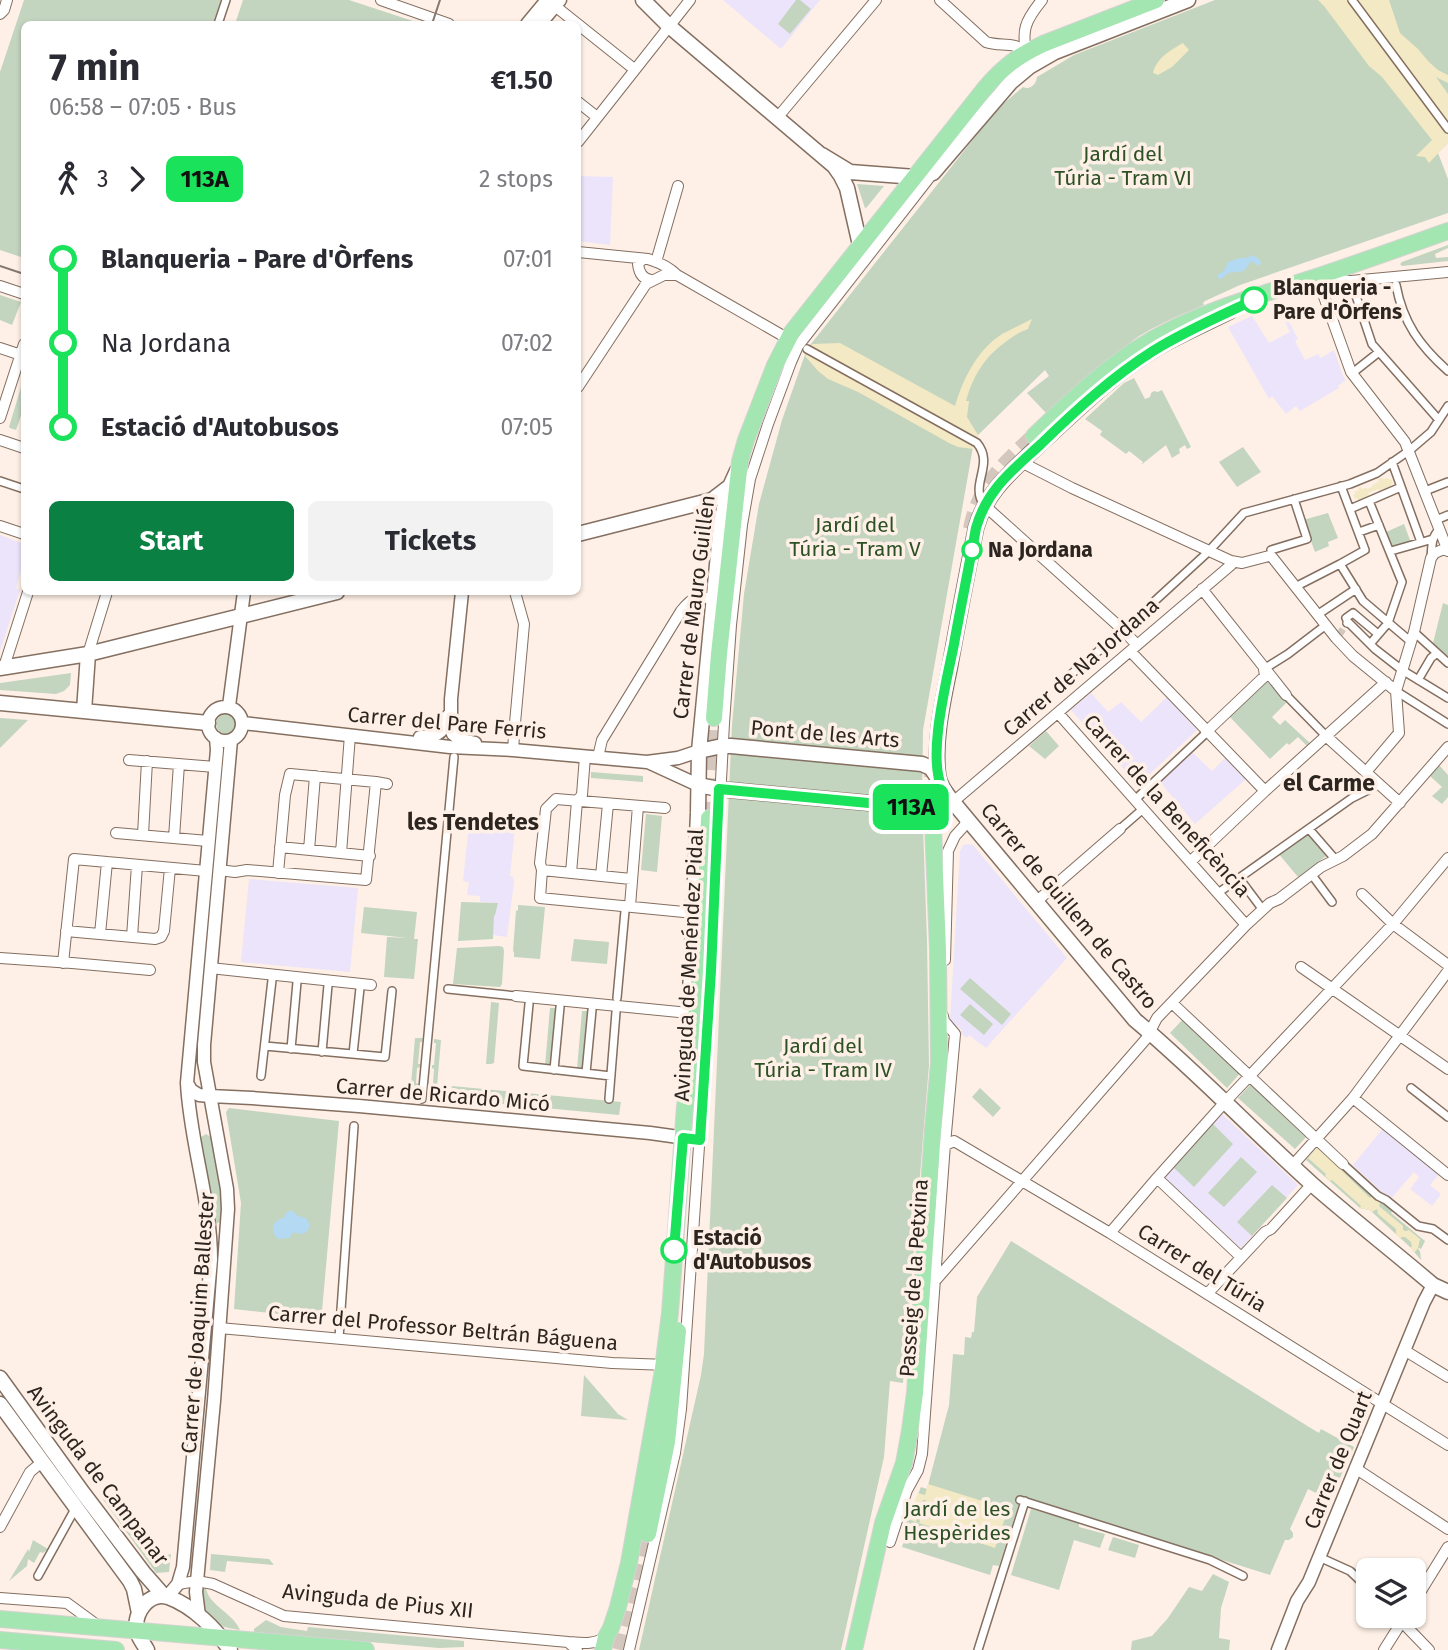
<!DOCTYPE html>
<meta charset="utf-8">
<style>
body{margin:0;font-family:"Fira Sans",sans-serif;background:#f2f2f3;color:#2b2b33;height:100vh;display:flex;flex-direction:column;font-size:26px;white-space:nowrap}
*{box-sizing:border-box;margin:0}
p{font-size:23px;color:#7c7c81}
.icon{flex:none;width:38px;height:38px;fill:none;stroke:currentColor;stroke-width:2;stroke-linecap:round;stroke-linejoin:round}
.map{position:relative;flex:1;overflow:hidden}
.details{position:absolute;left:21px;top:21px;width:560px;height:574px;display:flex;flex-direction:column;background:#fff;border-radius:10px;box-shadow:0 2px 5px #0004}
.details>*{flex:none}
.badge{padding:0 14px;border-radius:10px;font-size:24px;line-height:46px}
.tools{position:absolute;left:1356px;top:1558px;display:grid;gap:14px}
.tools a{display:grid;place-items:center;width:70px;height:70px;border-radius:10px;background:#fff;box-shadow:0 2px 5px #0004;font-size:35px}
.map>.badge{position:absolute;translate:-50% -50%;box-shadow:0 0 0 4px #fff}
.legs{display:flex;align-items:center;gap:10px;height:77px;padding:0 28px;font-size:23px}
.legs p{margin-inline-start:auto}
.head{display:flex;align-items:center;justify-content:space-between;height:119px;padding:0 28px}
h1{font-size:38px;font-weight:700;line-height:52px}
.action{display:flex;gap:14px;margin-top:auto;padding:14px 28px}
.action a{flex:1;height:80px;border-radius:10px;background:#0b8043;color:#fff;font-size:28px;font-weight:700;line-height:80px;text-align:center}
.action a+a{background:#f2f2f3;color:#2b2b33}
ul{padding:0 28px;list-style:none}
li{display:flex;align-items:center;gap:24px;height:84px;font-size:26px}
li i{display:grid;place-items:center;width:10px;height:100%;margin:0 9px;background:currentColor}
li i::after{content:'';width:18px;height:18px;margin:-9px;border:5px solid;border-radius:50%;background:#fff}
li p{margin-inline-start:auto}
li:first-child i{background:linear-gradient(#0000 50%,currentColor 0)}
li:last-child i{background:linear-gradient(currentColor 50%,#0000 0)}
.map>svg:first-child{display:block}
.education{fill:#ece4fa}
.green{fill:#c3d4bf}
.sand{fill:#f3e9c4}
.water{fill:#b4daf3}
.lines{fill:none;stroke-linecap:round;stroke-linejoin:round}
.pedestrian-tunnel{stroke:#d4c7be;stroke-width:7;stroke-dasharray:7 3.5;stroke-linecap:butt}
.primary-tunnel{stroke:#d4c7be;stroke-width:16;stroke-dasharray:16 8;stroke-linecap:butt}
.pedestrian-casing{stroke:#846f61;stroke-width:10}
.minor-casing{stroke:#846f61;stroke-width:12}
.tertiary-casing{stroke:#846f61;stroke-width:15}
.secondary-casing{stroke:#846f61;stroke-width:17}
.primary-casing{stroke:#d5d3d2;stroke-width:18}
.pedestrian{stroke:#fff;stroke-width:7}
.minor{stroke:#fff;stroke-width:10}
.tertiary{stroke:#fff;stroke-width:12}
.secondary{stroke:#fff;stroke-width:14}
.primary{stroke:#a4e6b1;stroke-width:16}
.tram{stroke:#847972;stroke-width:2}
.line-1-casing{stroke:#fff;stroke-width:16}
.line-1{stroke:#1ae25a;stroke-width:10}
.stop-1-dot{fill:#fff;stroke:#1ae25a;stroke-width:3.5}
.labels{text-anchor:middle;stroke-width:7;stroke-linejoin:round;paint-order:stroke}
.park-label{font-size:21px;fill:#2c5124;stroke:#fef0e6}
.stop-label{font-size:21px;font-weight:bold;fill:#2d251f;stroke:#fef0e6;text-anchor:start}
.street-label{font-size:21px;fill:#2d251f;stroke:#fef0e6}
.neighbourhood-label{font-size:23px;font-weight:bold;fill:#2d251f;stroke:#fef0e6}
</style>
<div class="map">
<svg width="1448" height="1650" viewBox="0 0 1448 1650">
<rect width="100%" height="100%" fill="#fef0e6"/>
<path class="education" d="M723,0h97l-39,49z
M578,176l35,1 -3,68 -32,-4z
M1281,306l17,33 -3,2 10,19 13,-6 3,4 13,-8 9,26 3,4 -8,6 1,2 -39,23 -4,-5 -10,8 -14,-18 -3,3 -41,-72 24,-11 17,27 21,-11 -12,-25z
M0,535l24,9v16l-8,28 4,2 -20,61z
M1091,693l17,19 13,-10 20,20 26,-25 30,33 -59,55 -67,-75z
M1192,752l20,19 13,-13 21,21 -51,45 -35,-42z
M469,824l46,4 -5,48 3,1 1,5 -7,55 -14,-2 1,-20 4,-12 -18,-1v-6l-13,-1 2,-13 -6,-1z
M969,844l4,1 94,113 -81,90 -17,-13 -2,3 -7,-5 2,-3 -12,-10 10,-169 3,-6z
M249,879l109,9 -8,84 -109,-10z
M1221,1113l77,72 -57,63 -78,-71z
M1384,1127l56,46 -10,12 11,9 -9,12 -22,-17 9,-12 -5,-5 -24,28 -37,-35z"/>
<path class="green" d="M24,0h197l-8,24h-189v234l-24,-8v-178z
M243,0h106l73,24h-187z
M796,0h4l11,9 -21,25 -12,-10z
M1215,0h233v143l-10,10 10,26v34l-208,72 -35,16 -2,2 1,2c-21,9 -75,30 -85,50l-72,59 -20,-21 22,-17 -4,-6 -67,65 -5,12 -50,283 -1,69 5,141 2,125 -26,318 -13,-2 -6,76 -43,193h-202l62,-275 3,-21 28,-629 12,-131 15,-90 23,-84 25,-71 191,-241 25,-21c7,3 13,-2 14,-10l37,-22z
M857,184l27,2 -17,21 -2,1z
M1448,245v3l-13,6 1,4 12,-1v4l-46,5 -2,-2 2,-2z
M0,295l21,7 -9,23 -12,-5z
M24,377v30l-8,23 -6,-2 -1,-1z
M1134,378l11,21 5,-2 1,-4 3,-2 4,1 4,-2 29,57 -4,2 -2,-4 -6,4 1,4 -8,5 -6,-13 -25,20 2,-3 -14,-11 -3,3 -26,-19 2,-4 -17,-12 39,-36z
M1243,447l18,25 -24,15 -18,-25z
M1328,513l10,25 -10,4 1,4 -14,6 -12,-32z
M1404,524l7,19 -18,6 -3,-2 -6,-14z
M1443,603l5,2v57l-16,-15z
M71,673l-1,12 -6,6 -8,3 -56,-4v-7z
M1266,680l21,22 -15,15 8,8 5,-5 26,24 -3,3 -10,-10 -9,8 -2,-2 -17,16 -41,-43 18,-18 3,-1 1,-3z
M216 724a10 10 0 1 1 20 0a10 10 0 1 1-20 0Z
M0,718l28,2 -28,28z
M1046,731l13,15 -14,13 -16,-13z
M1439,765l9,10v22l-6,7 -10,-8 10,-9 -12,-11z
M591,772l52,4v6l-52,-4z
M646,814l16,2 -5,56 -16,-2z
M1308,832l21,22 -31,23 -20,-24z
M461,902l37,1 -3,12 -1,1 -1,23 -35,2z
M518,905l27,2 -5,52 -26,-2v-5l-1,-1 3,-40 2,-1z
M364,907l53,5 -3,27h4l-4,40 -30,-2 3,-40 21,1 -47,-5z
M574,939l35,3 -2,22 -36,-3z
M499,946l4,1 1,4 -2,33 -2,3 -47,-3 4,-36z
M970,978l41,36 -9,11 -42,-36z
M491,1002l8,1 -5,60 -3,1h-5z
M970,1004l23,20 -9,11 -24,-20z
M550,1008h8l-5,58h-8z
M582,1011h8l-6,58h-7z
M1184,1018l58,53 -15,17 -57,-55z
M415,1038h8l-1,4h-2l-2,22h2v3l-3,1 -1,15 3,1v4h-3l-1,8h-5z
M434,1039l7,1 -5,58h-4v-8l-3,-1 1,-5h3l1,-15 -2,-1v-3h2l2,-22h-2z
M1253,1082l55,53 -13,14 -57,-51z
M452,1086l169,16 -2,13 -169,-16z
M980,1088l21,20 -8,9 -21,-20z
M229,1108l110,13 -17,190 -6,7 -82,-9 7,-106 -15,-91z
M1212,1123l21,21 -39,43 -21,-20z
M206,1134l5,3 1,5 10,57v22l-7,3 -15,-81 1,-6z
M1319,1146l57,54 11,5 6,5 -2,3 34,28 -4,8 -2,-1 -1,1 2,2 1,9 -11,-13 -38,-35 -3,-2 -9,-2 -54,-48z
M1241,1157l16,15 -33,35 -16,-14z
M1272,1185l15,13 -35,38 -15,-14z
M1011,1241l298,186 10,6 2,-4 33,18 -15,33 -14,-7 -9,20 -8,-4 -18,40 3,4v4l-4,3h-4l-15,35 -249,-78 -22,69 -6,-1 -3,10 -88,-28 6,-16 -5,-2 18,-42 6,2 22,-84 4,-51 11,1 1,-18 6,1 1,-6h2l3,-35z
M584,1375l34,39 10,6 -47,-4z
M102,1498l5,1 43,60 21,-5 -2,18 -13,1z
M1031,1509l48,14v4l26,7 -5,14 -26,-8 -15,50 -48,-15z
M1113,1537l26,8 -4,13 -27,-8z
M33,1540l15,9 -5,4 -3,-1 -6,11 -6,-4 -1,7 -18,15 19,-32 1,3z
M211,1554l58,5 5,6 -47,-4 -2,11 -15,-2z
M1213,1574l16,8 -8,26 -2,30 11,2 -1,10h-98l1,-9 20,-5 16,-18 21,-31 13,4z
M203,1589h3c4,17 27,24 34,41 -26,-3 -40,-13 -37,-41z
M266,1620l15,7 26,4 1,-4 156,14v6l-25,1 -185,-16v-3z"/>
<path class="sand" d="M1318,0h71l11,33 18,16 11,13 9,8 10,5v8l-12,-6 12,17v49l-19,20 -4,-6 -9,-1 16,-16 -50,-63 -13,-11 -45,-60z
M1183,43l6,7 -17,17 -14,8 -5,-2c3,-14 17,-23 30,-30z
M1032,319l-4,10c-9,3 -17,9 -25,15 -20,15 -30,33 -37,57h3l-2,16 11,18 -5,14 -15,-2 -9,-4 -91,-51 -30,-13 -10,-8 -13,-15 7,-12 28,-1 115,63c8,-27 22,-56 47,-72 10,-5 20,-10 30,-15z
M1382,478l1,1 5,-1 1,2 2,-1 2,4 -2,1v2l-4,2 1,2 -5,2 -1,-2 -3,1 -1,-2 -10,4 1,3 -3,1 1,2 -9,2 -1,-3 -2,1 -2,-4 2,-1 -1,-2 5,-2 -1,-2 3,-1 1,2 4,-1 1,1 5,-2v-2l7,-3 -1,-3z
M1317,1148l25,20 -1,2 29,28 2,-2 11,7h-3l-1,3 24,20v4l3,1 3,-1 11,9 -2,9 -4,5 -4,-6h2l-1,-5 -6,-5h-4v2l-5,-5v-5l-18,-15 -1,-5 -5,3 -3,-2 -9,-2 1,-2 -29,-26 -2,1 -5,-5 1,-2 -18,-16z
M928,1484l80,25 -13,39 -76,-25 7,-23h-3l-7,22 -9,-3 11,-26 7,2z"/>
<path class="water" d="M1251,255l7,3 3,4 -1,3h-3l-6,-4 -7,10 -16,2 -7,6h-2l-2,-4 7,-4 4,-9 12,-4h8z
M289,1211h4l5,5 8,2c8,10 -1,20 -12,14l-5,6 -11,1c-9,-8 -6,-19 6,-21l1,-4z"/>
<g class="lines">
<path class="pedestrian-tunnel" d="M1339,635l8,-12"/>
<path class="primary-tunnel" d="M971,529c8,-43 32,-64 63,-93
M932,761l1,64
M709,818l5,-100
M620,1650l28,-116"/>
<defs>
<path id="pedestrian" d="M1352,0l96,129
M218,24l8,-24
M1351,281l21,63 67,76
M1396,285c7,38 24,61 52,86
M807,349l170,94c18,22 -8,41 7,62
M1355,371l24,-19
M1392,462l29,80
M0,481l24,8
M1341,486l24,64 -25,14 23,37 47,40
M1425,491l23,-9
M1369,501l33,81 -14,41 -18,21
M1350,509l51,-22
M1436,520l12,-5
M1359,532l20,-7
M1271,550l36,-11 -13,-40
M1391,551l42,-12
M1431,558c1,-11 0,-21 8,-28
M1297,586l43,-22
M1317,615l39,-26
M1348,622l-2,-4 7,-5 25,21
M1347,623l1,-1 27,27 27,21 46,28
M1414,632l34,31
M1264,669l24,-15 34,-26
M1069,676l52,-44 86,-79 37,-40 106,-29 27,-11 33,-23 21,-18 17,-26
M1418,680l13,-22 6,-5
M1396,691l52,33
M1286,695l41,42
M1138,797l66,-62
M1120,829l23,-20
M1309,829l26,30
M1312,875l20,27
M1239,878l24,32
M1218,893l134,-95 28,-14
M448,989l68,7
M617,998l8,-87
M529,1004l-6,62 88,10
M265,1046l120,11 7,-66
M291,1049l6,-67
M322,1052l6,-67
M353,1054l7,-66
M554,1070l6,-63
M586,1073l6,-63
M261,1076l11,-96
M1411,1088l37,29
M422,1099l32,-342
M609,1099l7,-87
M1343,1164l35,32 8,4 32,26 15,3 15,11
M339,1338l15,-212
M1020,1500l190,60 33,16
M1319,1557l31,14 18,17
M38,1576l37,-67
M978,1650l47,-149"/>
<path id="minor" d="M381,0l68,24
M940,0l46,42c14,5 28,-1 40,10
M555,6l79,63
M0,14l4,-4 3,-10
M1027,57c-6,-27 -2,-36 15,-57
M578,102l19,15
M777,118l99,-118
M578,142l112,-142
M578,252l70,7c10,3 21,8 29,16l115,66
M643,259l-5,5c1,9 5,15 13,16
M656,262l22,-76
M1320,276l19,5h12l97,-9
M1317,277l34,95 54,70 43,109
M0,286l24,8
M0,348l21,7
M578,387l68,-103 18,-9h13
M0,418l24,-74
M0,440l24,8
M1021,462l51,26 159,73 11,2 27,-7 3,1 64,81 17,18 43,35
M984,505l139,125 14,15
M0,526l24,8
M1202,589l84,106
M1130,651l135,140
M88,654l19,-62
M4,667l24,-75
M1058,713l188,212
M515,723l9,-99 -9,-32
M1206,732l59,-56 -1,-7
M1327,737l73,66
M513,750l1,-14
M598,757l4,-17 79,-129c10,-12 17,-19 32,-10
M129,760l86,7
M1366,772l33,-39 -3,-42 18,-59 17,-74 4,-5 9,-4 4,2
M953,802l278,-237 1,-3 -1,-1
M665,808l-109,-9 -10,10 -6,54 2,7 -2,28 154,15
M116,833l92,8
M143,835l4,-74
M174,838l5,-74
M280,847l90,9
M309,850l6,-74
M341,853l9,-118
M1190,862l75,-71 121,-109
M219,870l16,2 12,-2 119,10 10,-98
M542,870l89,9
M278,873l7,-78 5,-21 86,8 11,2
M571,873l6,-72 5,-6 3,-39
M601,876l7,-72
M1362,894l31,30 55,41
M1037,901l83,-72
M630,906l8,-100
M66,931l89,8 6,-2 3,-6 6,-63
M100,934l7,-72
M132,937l5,-72
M0,958l72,5 78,7
M945,960l3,-109 7,-15 10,-11 1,-8
M63,963l11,-104 132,12
M1301,967l147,102
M210,968l161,17
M516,996l173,17
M1172,1003l171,161
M1353,1098l95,77
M931,1152l23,-11 156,92 338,212
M1292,1166l61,-68 95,-127
M1157,1178l84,79
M1110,1233l47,-55 68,-76 168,-178 55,-66
M922,1290l13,-9 211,-242 11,-21 89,-93 24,-22 9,-4 42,-32 22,-11 29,-22 76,-87
M1207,1294l58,-62 6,-3 41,-45
M219,1328l393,35 56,2
M1404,1350l44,27
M1355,1468l93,61
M0,1527l30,-55 12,-10
M890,1542l17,-52 11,-20 4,-16 23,-310 10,-110 -11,-13 -1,-5
M178,1584l19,-3 16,3 71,32 284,26 9,8
M0,1598l67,5 30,22
M1414,1602l34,-55
M1402,1622l27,28
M568,1642c14,1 26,3 38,-5
M629,1650l46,-197 6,-44 30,-438 13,-248 7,-98 11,-100 8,-46 18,-55 23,-62 7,-16 135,-173
M1384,1650l22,-35"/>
<path id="tertiary" d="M527,24l20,-24
M540,24l20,-24
M462,592l-11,107v29l2,6 7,6 15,3
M229,706l15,-114
M208 724a17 17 0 1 1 34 0a17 17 0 1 1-34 0Z
M243,723l207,24 63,3 134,12 31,-4 21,-7
M420,737c16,1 25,-5 28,-21
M648,762l50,23
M187,1083l4,7 8,5 11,1 42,2 107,8 291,27 50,7
M167,1597l11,-13 5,-17 28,-307c0,-60 -21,-117 -24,-177l30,-333 -1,-12
M199,1616l-3,-24 18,-191 14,-192 -1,-20 -23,-127v-17l27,-305
M1278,1650l19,-49 12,-19 115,-280 9,-17"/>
<path id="secondary" d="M643,0l26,26 165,140 7,10 6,12 13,57
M822,155l28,17 65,5 18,-4 78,-91 18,-15 26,-15 133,-52
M1229,312c-24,12 -48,22 -72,36 -45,27 -82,64 -120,99 -26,25 -51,45 -61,81 -9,46 -18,92 -26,138 -7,35 -16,73 -12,108 1,11 8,19 15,28l182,218c62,52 118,111 178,165 39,34 80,66 120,100l15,7
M578,534l134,-34 17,-13
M0,668l88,-14 249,-62
M0,703l208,20
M84,711l4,-57
M699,751l23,-5h9l191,18 9,4 8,12
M698,785l21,4 203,19 11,-4 9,-16
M689,1017l9,-204 1,-62 22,-228 6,-30 10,-22
M0,1378l83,115 60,79 21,24
M0,1404l130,177 4,8 5,24
M147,1650c-3,-6 -9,-13 -10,-19 -4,-18 12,-40 31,-34 25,9 48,32 62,53"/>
<path id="primary" d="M1034,436c37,-36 74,-71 119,-97 53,-30 112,-45 169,-64 42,-14 84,-29 126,-44
M714,718l5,-64 21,-193 6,-21 29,-75 17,-33 194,-245c18,-21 32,-31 57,-43l113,-44
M705,921l4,-103
M648,1534l19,-92 11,-111
M0,1619l366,31
M0,1640l116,10
M603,1650l3,-13 5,-9 7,-21 11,-44 33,-187 8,-63 15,-207 8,-52 12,-142
M854,1650l29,-127 21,-60 6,-33 5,-37 18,-264 6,-66 -1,-113 -5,-125"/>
</defs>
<use href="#pedestrian" class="pedestrian-casing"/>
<use href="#minor" class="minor-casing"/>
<use href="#tertiary" class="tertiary-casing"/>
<use href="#secondary" class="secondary-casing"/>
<use href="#primary" class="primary-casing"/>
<use href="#pedestrian" class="pedestrian"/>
<use href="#minor" class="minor"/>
<use href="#tertiary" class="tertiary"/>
<use href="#secondary" class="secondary"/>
<use href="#primary" class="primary"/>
<path class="tram" d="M432,24l8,-24
M0,266l24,8"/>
</g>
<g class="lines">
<defs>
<path id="line-1" d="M674,1250l9,-112 17,2 11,-169 8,-182 203,19 11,-4 9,-16c-15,-33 5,-108 12,-144 7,-39 15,-77 22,-116 11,-39 37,-58 65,-84 35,-34 71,-67 112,-93 32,-20 67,-35 101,-51"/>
</defs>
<use href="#line-1" class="line-1-casing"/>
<use href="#line-1" class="line-1"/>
</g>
<g class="stop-1-dot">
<circle cx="1254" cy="300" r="12"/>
<circle cx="972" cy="550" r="9"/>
<circle cx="674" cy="1250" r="12"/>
</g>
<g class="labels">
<g class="park-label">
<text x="1123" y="161">Jardí del<tspan x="1123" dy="24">Túria - Tram VI</tspan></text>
<text x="855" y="532">Jardí del<tspan x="855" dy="24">Túria - Tram V</tspan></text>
<text x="823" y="1053">Jardí del<tspan x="823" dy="24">Túria - Tram IV</tspan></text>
<text x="957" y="1516">Jardí de les<tspan x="957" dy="24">Hespèrides</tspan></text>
</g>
<g class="stop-label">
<text x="1273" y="295">Blanqueria -<tspan x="1273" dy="24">Pare d'Òrfens</tspan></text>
<text x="988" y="557">Na Jordana</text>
<text x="693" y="1245">Estació<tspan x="693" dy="24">d'Autobusos</tspan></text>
</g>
<g class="street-label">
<text transform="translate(694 607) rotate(-83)" y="7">Carrer de Mauro Guillén</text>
<text transform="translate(1081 667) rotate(-41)" y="7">Carrer de Na Jordana</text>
<text transform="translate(447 723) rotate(5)" y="7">Carrer del Pare Ferris</text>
<text transform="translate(825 734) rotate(5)" y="7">Pont de les Arts</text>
<text transform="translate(1167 806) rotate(48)" y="7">Carrer de la Beneficència</text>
<text transform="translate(1069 906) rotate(50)" y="7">Carrer de Guillem de Castro</text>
<text transform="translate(689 965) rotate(-87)" y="7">Avinguda de Menéndez Pidal</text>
<text transform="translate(443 1095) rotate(5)" y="7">Carrer de Ricardo Micó</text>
<text transform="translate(1202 1268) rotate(32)" y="7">Carrer del Túria</text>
<text transform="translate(914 1278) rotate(-86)" y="7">Passeig de la Petxina</text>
<text transform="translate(198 1323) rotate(-86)" y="7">Carrer de Joaquim Ballester</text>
<text transform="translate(443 1328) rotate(5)" y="7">Carrer del Professor Beltrán Báguena</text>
<text transform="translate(1338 1460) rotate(-68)" y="7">Carrer de Quart</text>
<text transform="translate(98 1475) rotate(53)" y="7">Avinguda de Campanar</text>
<text transform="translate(378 1601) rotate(6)" y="7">Avinguda de Pius XII</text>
</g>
<g class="neighbourhood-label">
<text x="1329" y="791">el Carme</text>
<text x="473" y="830">les Tendetes</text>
</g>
</g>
</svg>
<div class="tools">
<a><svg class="icon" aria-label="layers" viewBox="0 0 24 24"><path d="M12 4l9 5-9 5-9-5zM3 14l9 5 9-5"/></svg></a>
</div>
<b class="badge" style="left:911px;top:807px;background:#1ae25a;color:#111">113A</b>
<section class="details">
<div class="head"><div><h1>7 min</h1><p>06:58 – 07:05 · Bus</p></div><b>€1.50</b></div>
<div class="legs"><svg class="icon" aria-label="walk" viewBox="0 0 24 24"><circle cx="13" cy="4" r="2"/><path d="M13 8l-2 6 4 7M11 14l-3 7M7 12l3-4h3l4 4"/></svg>3<svg class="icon" aria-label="forward" viewBox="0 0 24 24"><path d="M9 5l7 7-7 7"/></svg><b class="badge" style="background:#1ae25a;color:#111">113A</b><p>2 stops</p></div>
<ul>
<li><i style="color:#1ae25a"></i><b>Blanqueria - Pare d'Òrfens</b><p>07:01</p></li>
<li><i style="color:#1ae25a"></i><span>Na Jordana</span><p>07:02</p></li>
<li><i style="color:#1ae25a"></i><b>Estació d'Autobusos</b><p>07:05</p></li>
</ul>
<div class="action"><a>Start</a><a>Tickets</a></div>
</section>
</div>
